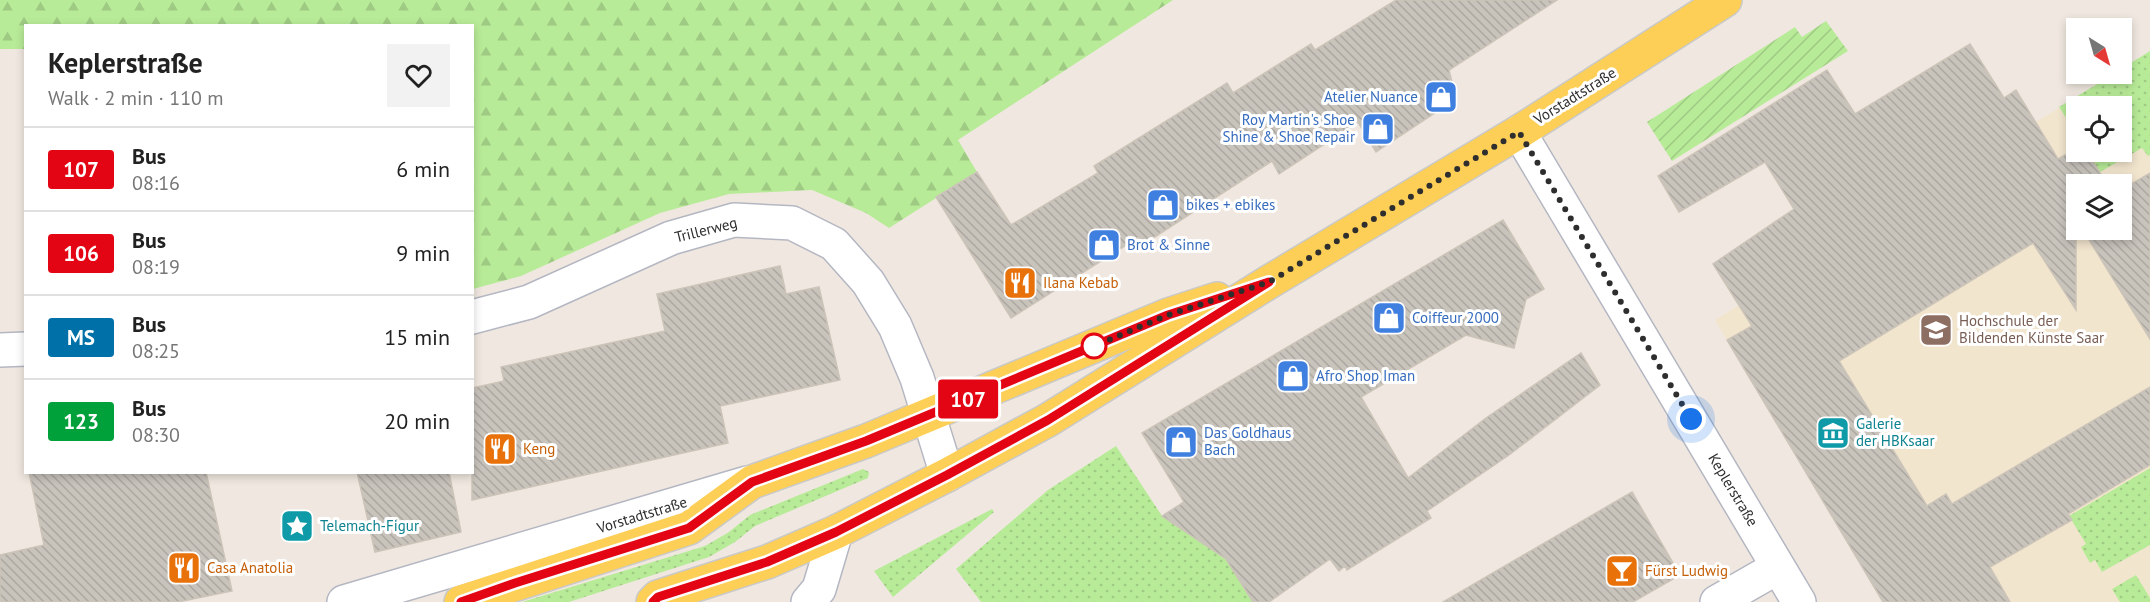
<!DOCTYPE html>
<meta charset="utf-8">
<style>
body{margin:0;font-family:"PT Sans",sans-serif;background:#f2f2f2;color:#222;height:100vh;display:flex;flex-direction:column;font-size:22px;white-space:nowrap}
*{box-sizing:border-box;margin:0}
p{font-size:20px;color:#767676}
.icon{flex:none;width:33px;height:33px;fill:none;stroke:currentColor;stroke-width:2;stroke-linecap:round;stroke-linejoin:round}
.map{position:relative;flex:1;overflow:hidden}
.panel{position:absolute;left:24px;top:24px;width:450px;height:450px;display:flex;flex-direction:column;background:#fff;border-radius:0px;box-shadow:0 3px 9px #0003}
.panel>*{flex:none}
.badge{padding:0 12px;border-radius:4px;font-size:21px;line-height:39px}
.needle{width:39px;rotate:143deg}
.fabs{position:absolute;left:2066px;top:18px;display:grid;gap:12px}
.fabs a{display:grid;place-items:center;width:66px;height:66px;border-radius:0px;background:#fff;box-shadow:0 3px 9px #0003;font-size:30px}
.you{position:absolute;width:30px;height:30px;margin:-15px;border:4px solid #fff;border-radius:50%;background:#1a73e8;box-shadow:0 0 0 9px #1a73e833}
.map>.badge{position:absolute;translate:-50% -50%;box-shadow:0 0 0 3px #fff}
.round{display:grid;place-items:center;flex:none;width:63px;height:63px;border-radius:0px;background:#f2f2f2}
.overview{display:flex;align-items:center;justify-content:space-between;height:102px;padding:0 24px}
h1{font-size:28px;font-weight:600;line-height:45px}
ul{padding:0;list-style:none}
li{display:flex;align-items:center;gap:18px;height:84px;padding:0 24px;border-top:2px solid #e0e0e0}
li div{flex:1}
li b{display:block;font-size:22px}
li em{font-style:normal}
li .badge{min-width:66px;font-weight:700;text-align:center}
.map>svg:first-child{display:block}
.education{fill:#f2e5ce;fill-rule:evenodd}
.grass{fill:url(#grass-dots)}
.forest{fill:url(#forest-firs)}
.garden{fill:url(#garden-furrows)}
.building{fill:url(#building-back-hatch);stroke:#ccc4b8;stroke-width:1.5}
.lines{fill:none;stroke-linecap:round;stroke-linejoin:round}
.street-casing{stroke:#b4b7c2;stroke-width:36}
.secondary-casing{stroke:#b4b7c2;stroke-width:36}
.primary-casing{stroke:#c9c9c9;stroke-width:36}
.street{stroke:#fff;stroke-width:33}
.secondary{stroke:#fff;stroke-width:33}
.primary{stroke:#fdcf57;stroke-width:33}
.line-casing{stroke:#fff;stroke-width:14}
.line{stroke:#e30513;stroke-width:9}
.walk{stroke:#2e2e2e;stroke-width:6;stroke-dasharray:0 10.8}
.stop-dot{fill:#fff;stroke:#e30513;stroke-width:3}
.labels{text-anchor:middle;stroke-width:6;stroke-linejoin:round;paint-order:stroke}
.street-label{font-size:15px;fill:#2e2e2e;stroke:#fff}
.shop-label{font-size:15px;fill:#366cbe;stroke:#fff;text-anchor:start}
.food-label{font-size:15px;fill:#c56008;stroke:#fff;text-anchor:start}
.education-label{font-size:15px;fill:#785e54;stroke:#fff;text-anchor:start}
.culture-label{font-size:15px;fill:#0d838f;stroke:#fff;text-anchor:start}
</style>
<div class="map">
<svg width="2150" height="602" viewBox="0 0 2150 602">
<defs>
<pattern id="grass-dots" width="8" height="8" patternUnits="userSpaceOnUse" patternTransform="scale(1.5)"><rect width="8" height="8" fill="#b8eb98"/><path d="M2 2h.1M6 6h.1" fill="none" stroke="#9eca83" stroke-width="1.8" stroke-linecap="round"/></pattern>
<pattern id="forest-firs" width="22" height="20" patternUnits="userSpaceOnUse" patternTransform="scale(1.5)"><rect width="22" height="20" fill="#b8eb98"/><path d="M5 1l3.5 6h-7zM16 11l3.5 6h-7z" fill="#9eca83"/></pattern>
<pattern id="garden-furrows" width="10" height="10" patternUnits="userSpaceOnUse" patternTransform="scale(1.5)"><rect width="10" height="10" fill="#b8eb98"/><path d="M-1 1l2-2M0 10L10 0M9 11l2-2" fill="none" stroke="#9eca83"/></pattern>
<pattern id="building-back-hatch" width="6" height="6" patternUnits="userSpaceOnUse" patternTransform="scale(1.5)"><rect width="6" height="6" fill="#c8c3bb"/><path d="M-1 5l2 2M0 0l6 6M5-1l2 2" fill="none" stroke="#aca8a1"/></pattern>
</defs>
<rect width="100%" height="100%" fill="#f0e8e0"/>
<path class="education" d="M2114,74l36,50v478h-267l-168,-282zM2076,106h45v46h-45zM2076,184h45v46h-45z"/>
<path class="grass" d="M2150,51v104l-2,1 -6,-8 -42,24 -13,-20h34v-46h-45v27l-17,-26 55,-33h7v-5z
M1116,446l46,70 64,43 27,43h-272l-25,-33 92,-79z
M2150,468v77l-48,27 -7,-12 -5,3 -9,-16 5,-3 -17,-28z
M863,469l6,3 -1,6 -113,48 -20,16 -26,15 -140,45h-47l183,-56 24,-14 21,-17z
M992,509l2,3 -101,85 -19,-26z
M2136,575l14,23v4h-30l-8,-13z"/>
<path class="forest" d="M0,0h1173l-215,140 19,32 -88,56 -23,-15 -54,-23 -83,4 -69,19 -139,63 -48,13 -1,-263h-446l-1,23h-25z"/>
<path class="garden" d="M1826,21l22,30 -176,110 -25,-39 148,-95 7,10z"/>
<path class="building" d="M1396,0h161l-108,70 7,29 -80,53 -18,-30 -79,52 -7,-13 -128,83 -5,-7 -128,81 -75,-121 41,-25 34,53 87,-52 -4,-7 133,-83 6,10 78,-49 4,6z
M1970,44l34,54 12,-8 42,69 18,-10v3h11l20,32h-31v126l-43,-67 -194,118 88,145 19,-12 6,10 198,-117v78l-82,49 4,6 -82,47 20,35h-127l-156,-262 25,-14 -39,-62 81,-55 -29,-47 -86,50 -21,-36 169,-106 28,44z
M2150,173v166l-67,-109h38v-40z
M1503,220l41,69 -18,10 -12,49 -48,-13 -105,62 47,81 78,-60 95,-65 19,32 -91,70 -82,56 4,7 -84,52 -2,-4 -6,5 -9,-12 -61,43h-16l-27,-43 -64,-43 22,-14 -42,-69z
M780,266l6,28 33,-7 21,93 -120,26 8,37 -256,57v-112l32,-7 -3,-14 164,-36 -8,-37z
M29,472h177l26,119 -54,11h-178v-47l44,-10z
M357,472h92l12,60 -86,20z
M1632,492l48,83 -47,27h-190z"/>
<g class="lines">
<defs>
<path id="street" d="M1519,132l280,470
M472,317l57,-15 142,-64 63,-18 58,3 42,21 34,38 27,44 22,52 30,97
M0,350l26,-1
M808,602l11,-13 17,-57
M1717,602l61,-35"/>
<path id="secondary" d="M344,602l403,-119"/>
<path id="primary" d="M461,602l228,-74 63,-46 114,-41 302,-126 49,-16
M653,602l5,-5 109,-35 69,-30 111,-57 101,-55 221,-138 250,-150 206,-132"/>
</defs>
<use href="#street" class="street-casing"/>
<use href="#secondary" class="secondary-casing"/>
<use href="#primary" class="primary-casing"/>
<use href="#street" class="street"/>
<use href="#secondary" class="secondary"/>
<use href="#primary" class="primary"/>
</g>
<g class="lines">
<defs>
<path id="line" d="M461,602l54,-19 174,-55 63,-46 114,-41 302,-126 101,-33 -221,138 -101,55 -111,57 -69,30 -109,35 -5,5"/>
</defs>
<use href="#line" class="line-casing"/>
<use href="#line" class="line"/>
<path class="walk" d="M1094,346l-7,3 81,-34 101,-33 250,-150 172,287"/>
</g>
<defs>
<symbol id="shop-square" viewBox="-11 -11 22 22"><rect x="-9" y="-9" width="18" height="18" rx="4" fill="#3f7fe0" stroke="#fff"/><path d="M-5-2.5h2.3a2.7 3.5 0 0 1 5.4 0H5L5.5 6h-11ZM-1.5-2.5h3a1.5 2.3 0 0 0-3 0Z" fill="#fff"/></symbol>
<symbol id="restaurant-square" viewBox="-11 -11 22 22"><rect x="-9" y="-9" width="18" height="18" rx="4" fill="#e8710a" stroke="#fff"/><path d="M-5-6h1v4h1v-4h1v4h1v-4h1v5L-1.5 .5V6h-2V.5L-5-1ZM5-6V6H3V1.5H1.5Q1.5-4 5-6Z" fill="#fff"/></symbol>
<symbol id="university-square" viewBox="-11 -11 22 22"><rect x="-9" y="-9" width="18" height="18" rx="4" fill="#8d6e63" stroke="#fff"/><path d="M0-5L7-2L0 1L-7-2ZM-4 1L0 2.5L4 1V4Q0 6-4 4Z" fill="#fff"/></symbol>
<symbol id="museum-square" viewBox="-11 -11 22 22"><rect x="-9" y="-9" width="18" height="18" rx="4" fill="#0f9aa8" stroke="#fff"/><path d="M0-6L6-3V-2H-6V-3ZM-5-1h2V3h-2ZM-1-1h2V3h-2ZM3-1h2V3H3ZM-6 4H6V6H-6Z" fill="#fff"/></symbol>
<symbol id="sight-square" viewBox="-11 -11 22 22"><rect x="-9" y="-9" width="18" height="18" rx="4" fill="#0f9aa8" stroke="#fff"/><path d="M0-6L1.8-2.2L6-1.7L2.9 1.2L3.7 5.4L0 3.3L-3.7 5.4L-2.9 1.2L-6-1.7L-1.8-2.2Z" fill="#fff"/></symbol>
<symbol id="bar-square" viewBox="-11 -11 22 22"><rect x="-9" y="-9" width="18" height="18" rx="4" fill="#e8710a" stroke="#fff"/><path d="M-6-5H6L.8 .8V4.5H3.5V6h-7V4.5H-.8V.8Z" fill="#fff"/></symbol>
</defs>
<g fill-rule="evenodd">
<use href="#shop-square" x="1422" y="78" width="38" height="38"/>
<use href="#shop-square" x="1359" y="110" width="38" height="38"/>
<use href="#shop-square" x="1144" y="186" width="38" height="38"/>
<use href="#shop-square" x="1085" y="226" width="38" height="38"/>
<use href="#restaurant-square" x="1001" y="264" width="38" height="38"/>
<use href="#shop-square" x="1370" y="299" width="38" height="38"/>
<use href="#university-square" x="1917" y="311" width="38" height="38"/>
<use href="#shop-square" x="1274" y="357" width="38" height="38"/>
<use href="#museum-square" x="1814" y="414" width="38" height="38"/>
<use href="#shop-square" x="1162" y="423" width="38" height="38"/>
<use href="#restaurant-square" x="481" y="430" width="38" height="38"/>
<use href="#sight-square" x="278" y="507" width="38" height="38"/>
<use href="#restaurant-square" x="165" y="549" width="38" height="38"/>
<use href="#bar-square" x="1603" y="552" width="38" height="38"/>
</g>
<circle class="stop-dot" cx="1094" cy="346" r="12"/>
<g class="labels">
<g class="street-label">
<text transform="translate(1575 96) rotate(-32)" y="5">Vorstadtstraße</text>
<text transform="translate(706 230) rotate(-14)" y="5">Trillerweg</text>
<text transform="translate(1733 490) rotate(59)" y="5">Keplerstraße</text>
<text transform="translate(642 515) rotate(-17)" y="5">Vorstadtstraße</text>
</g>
<g class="shop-label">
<text x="1418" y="102" text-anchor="end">Atelier Nuance</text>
<text x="1355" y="125" text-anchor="end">Roy Martin's Shoe<tspan x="1355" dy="17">Shine &amp; Shoe Repair</tspan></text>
<text x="1186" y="210">bikes + ebikes</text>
<text x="1127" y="250">Brot &amp; Sinne</text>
<text x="1412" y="323">Coiffeur 2000</text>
<text x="1316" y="381">Afro Shop Iman</text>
<text x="1204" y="438">Das Goldhaus<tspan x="1204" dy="17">Bach</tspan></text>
</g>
<g class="food-label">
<text x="1043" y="288">Ilana Kebab</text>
<text x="523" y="454">Keng</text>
<text x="207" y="573">Casa Anatolia</text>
<text x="1645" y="576">Fürst Ludwig</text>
</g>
<g class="education-label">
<text x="1959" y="326">Hochschule der<tspan x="1959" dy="17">Bildenden Künste Saar</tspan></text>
</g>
<g class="culture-label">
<text x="1856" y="429">Galerie<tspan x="1856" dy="17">der HBKsaar</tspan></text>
<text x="320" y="531">Telemach-Figur</text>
</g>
</g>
</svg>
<div class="fabs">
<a><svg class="needle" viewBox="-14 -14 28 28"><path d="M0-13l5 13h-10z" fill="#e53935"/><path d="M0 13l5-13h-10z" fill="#767676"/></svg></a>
<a><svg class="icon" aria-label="locate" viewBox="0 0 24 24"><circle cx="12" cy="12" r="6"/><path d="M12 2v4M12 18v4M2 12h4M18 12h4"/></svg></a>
<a><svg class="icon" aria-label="layers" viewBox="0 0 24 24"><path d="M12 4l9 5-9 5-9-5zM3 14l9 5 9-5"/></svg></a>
</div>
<div class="you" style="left:1691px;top:419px"></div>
<b class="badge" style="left:968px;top:399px;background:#e30513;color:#fff">107</b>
<section class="panel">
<div class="overview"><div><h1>Keplerstraße</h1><p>Walk · 2 min · 110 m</p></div><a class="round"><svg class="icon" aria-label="heart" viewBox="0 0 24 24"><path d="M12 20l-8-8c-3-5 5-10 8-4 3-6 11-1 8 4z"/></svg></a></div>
<ul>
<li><span class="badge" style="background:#e30513;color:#fff">107</span><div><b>Bus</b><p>08:16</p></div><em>6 min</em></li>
<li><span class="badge" style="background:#e30513;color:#fff">106</span><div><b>Bus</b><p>08:19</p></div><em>9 min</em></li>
<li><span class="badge" style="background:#0070a8;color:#fff">MS</span><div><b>Bus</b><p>08:25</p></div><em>15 min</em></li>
<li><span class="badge" style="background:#00a13a;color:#fff">123</span><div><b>Bus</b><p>08:30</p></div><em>20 min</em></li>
</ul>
</section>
</div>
